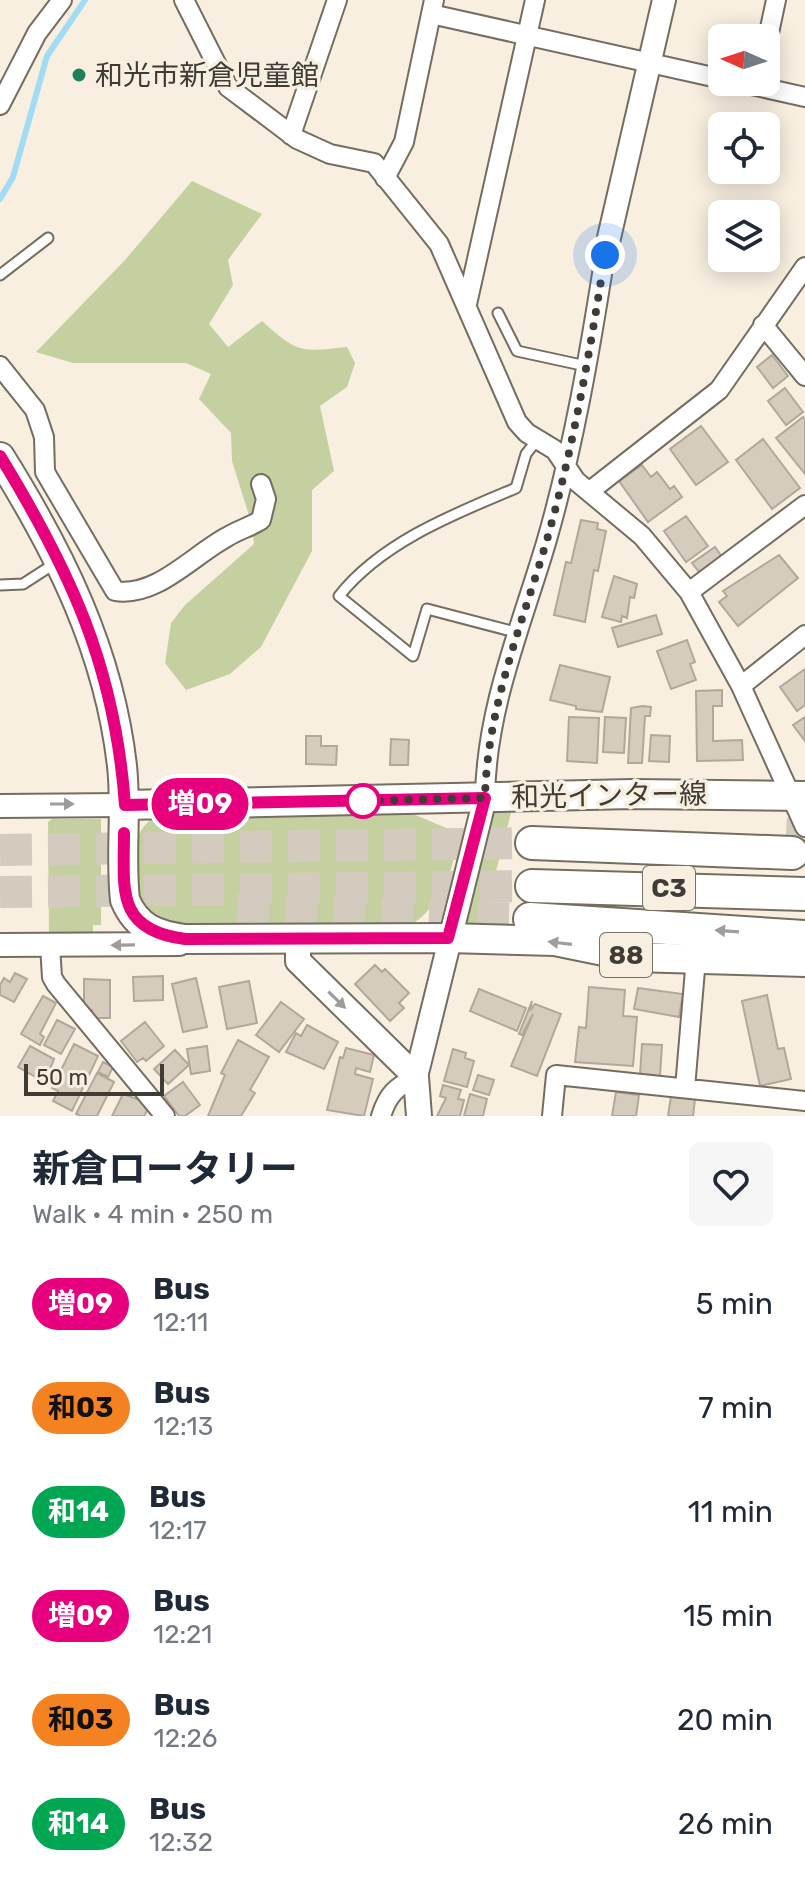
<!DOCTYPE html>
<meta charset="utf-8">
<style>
body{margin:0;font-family:Rubik,"Noto Sans JP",sans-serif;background:#f6f6f7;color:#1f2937;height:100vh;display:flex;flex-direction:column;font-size:30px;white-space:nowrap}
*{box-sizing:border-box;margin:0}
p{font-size:26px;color:#747a83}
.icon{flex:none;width:44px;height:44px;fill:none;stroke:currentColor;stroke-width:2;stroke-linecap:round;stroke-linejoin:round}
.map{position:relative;height:1116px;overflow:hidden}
.sheet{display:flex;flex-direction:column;background:#fff;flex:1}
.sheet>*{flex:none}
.badge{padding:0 16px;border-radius:26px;font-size:28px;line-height:52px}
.needle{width:52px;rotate:273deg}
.fabs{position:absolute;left:708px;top:24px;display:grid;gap:16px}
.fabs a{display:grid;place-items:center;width:72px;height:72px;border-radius:12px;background:#fff;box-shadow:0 4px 20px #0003;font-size:40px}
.scale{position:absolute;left:24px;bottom:20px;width:140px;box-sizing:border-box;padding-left:8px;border:4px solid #3f3b35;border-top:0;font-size:22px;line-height:28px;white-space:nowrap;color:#3f3b35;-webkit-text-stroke:6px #f8efe0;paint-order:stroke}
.you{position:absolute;width:40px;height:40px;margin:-20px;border:6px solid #fff;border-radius:50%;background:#1a73e8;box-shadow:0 0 0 12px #1a73e833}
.map>.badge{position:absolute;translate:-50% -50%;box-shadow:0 0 0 4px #fff}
.round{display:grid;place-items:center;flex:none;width:84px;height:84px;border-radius:12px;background:#f6f6f7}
.overview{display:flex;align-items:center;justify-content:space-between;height:136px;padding:0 32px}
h1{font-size:38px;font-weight:700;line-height:60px}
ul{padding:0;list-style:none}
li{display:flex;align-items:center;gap:24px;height:104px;padding:0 32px}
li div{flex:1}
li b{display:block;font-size:30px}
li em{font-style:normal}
li .badge{min-width:88px;font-weight:700;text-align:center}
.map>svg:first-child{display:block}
.green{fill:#c5d0a0}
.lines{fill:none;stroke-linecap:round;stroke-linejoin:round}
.stream{stroke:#a0ddf5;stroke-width:6}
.building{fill:#d6ccbe;stroke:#b1a89a;stroke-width:2}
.motorway-tunnel{stroke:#d3cbbe;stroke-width:32;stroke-dasharray:32 16;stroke-linecap:butt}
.service-casing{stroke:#756d5f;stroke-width:13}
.minor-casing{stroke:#756d5f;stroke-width:22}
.tertiary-casing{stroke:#756d5f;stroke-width:26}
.secondary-casing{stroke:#756d5f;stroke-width:28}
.primary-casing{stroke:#756d5f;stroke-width:32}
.motorway-casing{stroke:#756d5f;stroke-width:36}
.service{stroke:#fff;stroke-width:9}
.minor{stroke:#fff;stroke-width:18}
.tertiary{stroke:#fff;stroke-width:22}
.secondary{stroke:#fff;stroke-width:24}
.primary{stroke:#fff;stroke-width:28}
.motorway{stroke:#fff;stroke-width:32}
.oneway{fill:#9f9d9a}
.line-casing{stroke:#fff;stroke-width:18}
.line{stroke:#e6007e;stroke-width:12}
.walk{stroke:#3f3b35;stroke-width:8;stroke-dasharray:0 14.4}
.poi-dot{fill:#1e815b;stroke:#f8efe0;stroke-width:3}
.stop-dot{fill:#fff;stroke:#e6007e;stroke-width:4}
.labels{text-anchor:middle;stroke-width:7;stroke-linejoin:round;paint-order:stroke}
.shield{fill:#f8efe0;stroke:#767168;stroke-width:2}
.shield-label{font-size:26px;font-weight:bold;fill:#3f3b35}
.poi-label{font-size:28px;fill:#3f3b35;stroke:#f8efe0;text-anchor:start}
.street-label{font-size:28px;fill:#3f3b35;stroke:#f8efe0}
</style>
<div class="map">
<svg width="805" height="1116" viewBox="0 0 805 1116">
<rect width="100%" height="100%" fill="#f8efe0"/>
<path class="green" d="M192,181l70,33 -34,46 5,25 -24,39 19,23 34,-26c36,32 37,31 85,26l8,16 -8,24 -27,19 14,65 -22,19v61l-51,96 -31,27 -44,16 -21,-27 6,-40 14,-18 69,-61 -2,-19 -20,-64 -1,-28 -32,-34 12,-25 -25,-11h-113l-37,-11 89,-92z
M493,804l20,1 -33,128 -19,-1z
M187,812l95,4 131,-2 38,16c14,28 -15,83 -41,95 -41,0 -82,-2 -122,-2 -37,1 -86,12 -122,-1 -34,-12 -44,-74 -19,-99 11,-11 27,-10 40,-11z
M52,819h49v106h-8v11h-44l-1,-114z"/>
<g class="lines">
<path class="stream" d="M0,199l13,-22 34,-121 38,-56"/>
</g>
<path class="building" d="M772,355l16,21 -15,12 -16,-21z
M785,388l18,24 -17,13 -18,-24z
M803,417l2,2v55l-29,-36z
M701,426l27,36 -32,23 -26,-36z
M763,439l37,49 -28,21 -36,-49z
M642,465l9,12 6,-5 13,17 4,-3 8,11 -34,25 -29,-41z
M686,516l22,30 -22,16 -22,-31z
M581,520l17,3 -1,6 9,2 -8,40 -4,-1 -9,52 -31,-7 12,-53 5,1z
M715,547l10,14 -22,16 -11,-14z
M779,555l19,23 -60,48 -19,-24 8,-6 -4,-5z
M614,576l23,8 -3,14 -4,-1 -3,21 -5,-2 -1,6 -19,-5z
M656,615l6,19 -44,13 -6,-19z
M687,640l8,22 -5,2 6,16 -25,9 -14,-38z
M560,665l50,12 -8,35 -26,-3v-3l-26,-6z
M805,669v36l-8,6 -17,-24z
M722,690v16h-9v35l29,-1 1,20 -46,1 -1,-70z
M642,706l9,1 -1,9h-5l-3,47h-14l3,-55z
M569,717l30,1 -2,45 -30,-2z
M605,717l21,1 -2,35 -21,-1z
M805,717v24l-12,-16z
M651,735l19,1 -1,26 -20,-1z
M306,736h15v10h16l-1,19 -30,-1z
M391,739l18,1 -1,25h-18z
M375,965l7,7 3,-3 24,24 -10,10 5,5 -14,13 -35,-37z
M15,973l12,6 -13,23 -14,-7v-10l4,-7 6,4z
M163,976v24l-29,1 -1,-24z
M196,978l11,49 -24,5 -11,-48z
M84,979l26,1v38h-18v-8h-8z
M249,981l8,42 -30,6 -8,-42z
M589,987l36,3 -2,26 14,1 -4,49 -58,-4 4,-35 7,1z
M638,988l45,6 -4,23 -45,-8z
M479,989l47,19 -9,23 -47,-20z
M767,995l11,54 6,-1 7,31 -31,7 -18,-85z
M43,996l13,7 -16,31 4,3 -4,8 -19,-11z
M532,1001l-2,10 5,-7 26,10 -24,62 -26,-10 22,-52 -11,21 -3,-1z
M281,1002l23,17 -25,33 -23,-17z
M57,1020l18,9 -14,25 -17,-9z
M145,1022l19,24 -18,15 -3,-3 -6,4 -16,-21z
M307,1025l31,17 -14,27 -38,-17 10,-19 5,3z
M238,1040l31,17 -19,33 5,3 -14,23h-33l17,-41 -4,-2z
M74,1044l24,12 -26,55 -19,-10 5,-10 -6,-3z
M642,1044l20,1 -2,31 -20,-1z
M30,1046l24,13 -9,23 -27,-15z
M207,1046l3,25 -19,3 -4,-25z
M346,1048l28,7 -4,17 -14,-4 -1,6 18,5 -9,37 -37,-6 13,-53 3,1z
M453,1049l13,4 -1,5 9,3 -7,26 -23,-6z
M175,1050l14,15 -21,19 -14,-15z
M103,1062l10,5 -5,10 -10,-5z
M97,1073l17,9 -17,34h-16l-5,-2z
M478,1075l16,5 -5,15 -16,-5z
M183,1082l17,23 -15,11h-6l-15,-20z
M443,1085l18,5 -3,9 6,1 -4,16h-23l9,-18 -6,-2z
M616,1092l23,3 -3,21h-24z
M123,1094l28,10 -7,12h-32z
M470,1094l17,5 -4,17h-19z
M671,1096l24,3 -2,17h-25z"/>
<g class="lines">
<path class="motorway-tunnel" d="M786,834l19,1
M0,850l532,-7
M0,892l532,-6
M237,909l293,10"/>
<defs>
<path id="service" d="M0,275l48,-37
M498,313l19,38 69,15
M0,585l23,-1 31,-20
M515,632l-88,-23 -14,47 -74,-60c43,-54 115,-82 177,-108l10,-34 11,-14"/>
<path id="minor" d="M184,0l44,87 69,52 33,15 44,9 65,81 78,178 10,11 28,17 21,31 66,55 47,56 52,94 64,141
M431,14l291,65
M766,47l10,-47
M738,82l67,15
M0,105l37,-72 25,-33
M291,135l46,-135
M385,178l19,-36 30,-142
M467,304l68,-304
M763,325l42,51
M0,366l35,44 9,27 1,35 70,119c41,7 78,-36 112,-54 11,-7 23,-10 34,-17l5,-21 -5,-15
M590,491l129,-101 86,-123
M689,592l116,-87
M741,686l64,-51
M485,798c1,-89 36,-171 61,-255 27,-93 44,-192 59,-288
M50,946l2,31 4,7 109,132
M685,1088l11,-130
M381,1116c7,-22 15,-29 35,-39
M552,1116l4,-41 249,26"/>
<path id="tertiary" d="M605,255l59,-255
M0,806l125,-1
M0,945l179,-1
M416,1077l69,-279"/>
<path id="secondary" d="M298,938v23l118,116 3,39"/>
<path id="primary" d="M0,457c60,96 109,194 122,309 5,45 -2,90 3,134 12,28 31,35 60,39l263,-1 107,3 78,16 172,5
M125,805l508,-11 172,2"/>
<path id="motorway" d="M532,843l260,10
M532,886l273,8
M530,919l275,18"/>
</defs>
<use href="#service" class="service-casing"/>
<use href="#minor" class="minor-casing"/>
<use href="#tertiary" class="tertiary-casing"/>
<use href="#secondary" class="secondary-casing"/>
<use href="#primary" class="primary-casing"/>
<use href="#motorway" class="motorway-casing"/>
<use href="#service" class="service"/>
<use href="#minor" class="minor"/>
<use href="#tertiary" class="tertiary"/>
<use href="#secondary" class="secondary"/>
<use href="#primary" class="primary"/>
<use href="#motorway" class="motorway"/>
</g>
<defs><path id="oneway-solid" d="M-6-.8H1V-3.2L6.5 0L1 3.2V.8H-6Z" transform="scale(2)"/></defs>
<g class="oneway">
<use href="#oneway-solid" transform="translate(62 804)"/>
<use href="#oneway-solid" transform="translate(727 931) rotate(-176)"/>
<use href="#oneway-solid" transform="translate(560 943) rotate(-173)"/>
<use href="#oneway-solid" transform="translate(123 945) rotate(179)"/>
<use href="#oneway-solid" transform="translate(337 1000) rotate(44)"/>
</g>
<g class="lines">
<defs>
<path id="line" d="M0,456c71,116 115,211 125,349l360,-7 -37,140 -263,1c-70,-9 -61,-50 -61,-106"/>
</defs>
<use href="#line" class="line-casing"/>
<use href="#line" class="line"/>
<path class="walk" d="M363,801h-6l128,-3c2,-89 36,-171 61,-255 27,-93 44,-192 59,-288"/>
</g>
<circle class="poi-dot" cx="79" cy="75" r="8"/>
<circle class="stop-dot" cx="363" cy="801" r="16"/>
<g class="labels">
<g class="shield">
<rect x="643" y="866" width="52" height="44" rx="6"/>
<rect x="600" y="933" width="52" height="44" rx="6"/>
</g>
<g class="shield-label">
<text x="669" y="897">C3</text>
<text x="626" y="964">88</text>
</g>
<g class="poi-label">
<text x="95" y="85">和光市新倉児童館</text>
</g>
<g class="street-label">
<text transform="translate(609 795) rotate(-1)" y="10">和光インター線</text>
</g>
</g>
</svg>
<div class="fabs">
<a><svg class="needle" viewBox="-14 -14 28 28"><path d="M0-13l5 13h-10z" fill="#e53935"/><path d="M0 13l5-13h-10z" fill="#747a83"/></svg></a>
<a><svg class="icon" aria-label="locate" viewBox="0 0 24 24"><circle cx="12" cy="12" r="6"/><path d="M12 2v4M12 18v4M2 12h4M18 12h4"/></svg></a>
<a><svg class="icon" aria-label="layers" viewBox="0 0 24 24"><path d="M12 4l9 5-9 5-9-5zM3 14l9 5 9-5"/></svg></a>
</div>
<div class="scale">50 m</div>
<div class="you" style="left:605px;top:255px"></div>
<b class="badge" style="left:200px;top:804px;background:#e6007e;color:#fff">増09</b>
</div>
<section class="sheet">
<div class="overview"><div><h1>新倉ロータリー</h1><p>Walk · 4 min · 250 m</p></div><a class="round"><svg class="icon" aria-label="heart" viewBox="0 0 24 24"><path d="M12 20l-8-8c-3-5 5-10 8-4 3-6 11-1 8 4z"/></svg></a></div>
<ul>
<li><span class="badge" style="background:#e6007e;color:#fff">増09</span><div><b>Bus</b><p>12:11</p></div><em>5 min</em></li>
<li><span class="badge" style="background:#f58220;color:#111">和03</span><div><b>Bus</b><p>12:13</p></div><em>7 min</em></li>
<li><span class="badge" style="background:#00a651;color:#fff">和14</span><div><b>Bus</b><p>12:17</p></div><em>11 min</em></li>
<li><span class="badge" style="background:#e6007e;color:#fff">増09</span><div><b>Bus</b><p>12:21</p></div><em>15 min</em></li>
<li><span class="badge" style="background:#f58220;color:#111">和03</span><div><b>Bus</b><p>12:26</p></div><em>20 min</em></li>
<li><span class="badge" style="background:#00a651;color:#fff">和14</span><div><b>Bus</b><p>12:32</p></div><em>26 min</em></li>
</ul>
</section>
